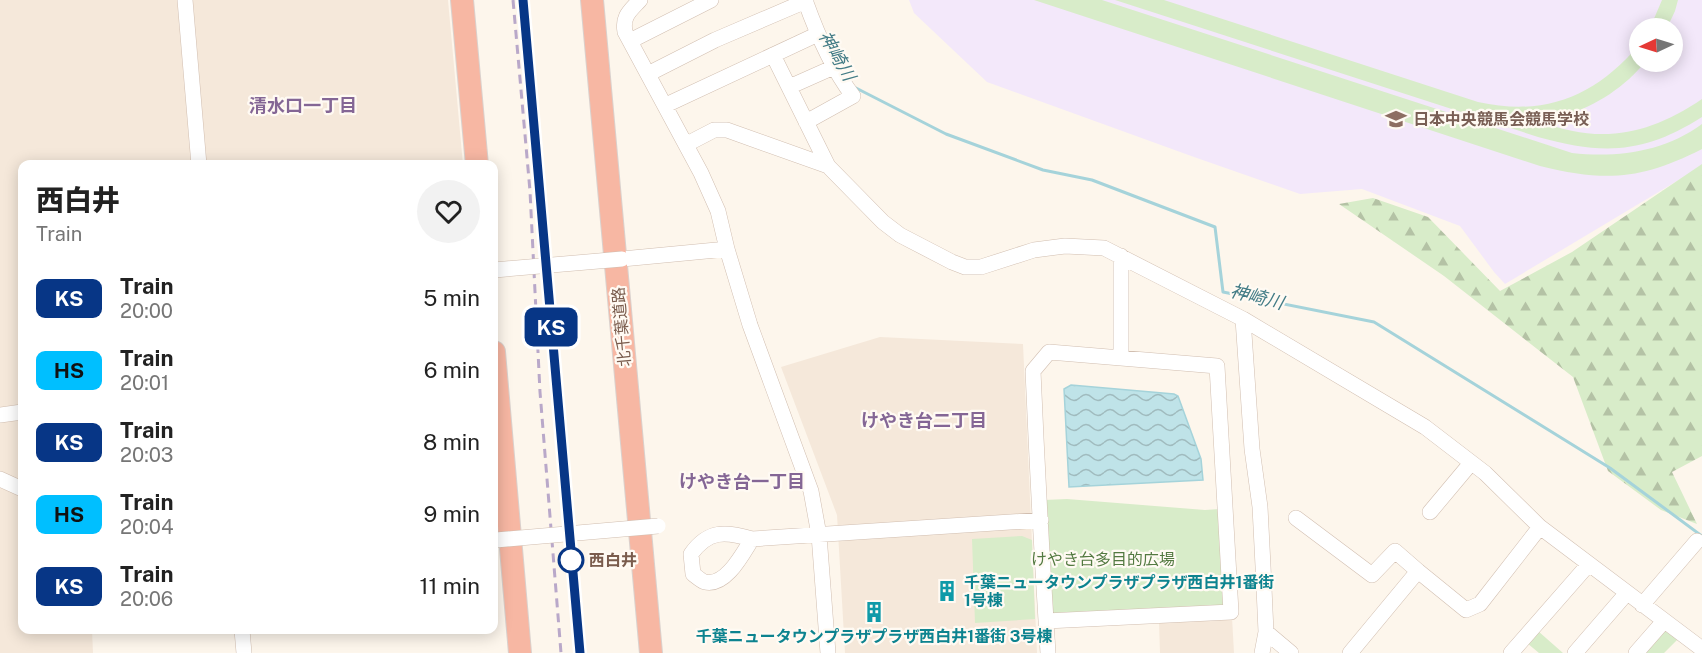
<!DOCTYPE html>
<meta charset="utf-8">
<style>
body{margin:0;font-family:"Public Sans","Noto Sans JP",sans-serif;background:#f2f2f2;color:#222;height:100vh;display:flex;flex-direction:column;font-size:22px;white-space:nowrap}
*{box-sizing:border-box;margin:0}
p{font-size:20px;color:#767676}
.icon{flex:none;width:33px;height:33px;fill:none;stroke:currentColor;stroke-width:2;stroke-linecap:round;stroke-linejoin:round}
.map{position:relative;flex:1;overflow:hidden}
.side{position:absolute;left:18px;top:160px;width:480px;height:474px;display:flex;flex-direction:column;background:#fff;border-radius:12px;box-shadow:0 3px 15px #0003}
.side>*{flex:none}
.badge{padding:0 12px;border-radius:9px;font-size:21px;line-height:39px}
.needle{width:39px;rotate:266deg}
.controls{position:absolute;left:1629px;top:18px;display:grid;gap:12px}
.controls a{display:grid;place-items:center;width:54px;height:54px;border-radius:50%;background:#fff;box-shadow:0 3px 15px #0003;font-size:30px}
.map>.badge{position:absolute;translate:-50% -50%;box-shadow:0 0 0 3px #fff}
.round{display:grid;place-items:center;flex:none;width:63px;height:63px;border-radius:32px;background:#f2f2f2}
.head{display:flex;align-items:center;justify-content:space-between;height:102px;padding:0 18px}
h1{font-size:28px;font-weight:800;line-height:45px}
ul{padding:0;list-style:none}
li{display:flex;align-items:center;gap:18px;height:72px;padding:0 18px}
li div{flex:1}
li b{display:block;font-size:22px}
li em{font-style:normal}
li .badge{min-width:66px;font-weight:700;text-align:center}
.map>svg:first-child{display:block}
.residential{fill:#f5e8da}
.education{fill:#f3e8fa;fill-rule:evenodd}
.forest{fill:url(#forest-firs)}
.park{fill:#d8ecc9}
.water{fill:url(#water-waves);stroke:#a5d3da;stroke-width:1.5}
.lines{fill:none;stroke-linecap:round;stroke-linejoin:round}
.stream{stroke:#a5d3da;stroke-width:3}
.minor-casing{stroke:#d1beb0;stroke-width:16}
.highway-casing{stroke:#dad1cd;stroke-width:24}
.minor{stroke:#fff;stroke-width:15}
.highway{stroke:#f7b7a3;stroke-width:22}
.rail{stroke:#b9a8c9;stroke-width:3;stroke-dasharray:9 6;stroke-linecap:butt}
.minor-bridge-casing{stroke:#d1beb0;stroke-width:16;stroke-linecap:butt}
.minor-bridge{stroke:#fff;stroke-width:15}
.line-casing{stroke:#fff;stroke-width:14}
.line{stroke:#073686;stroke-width:9}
.stop-dot{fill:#fff;stroke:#073686;stroke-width:3}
.labels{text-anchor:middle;stroke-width:4.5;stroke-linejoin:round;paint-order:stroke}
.education-label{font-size:16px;font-weight:bold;fill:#785e54;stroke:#fffaf3;text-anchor:start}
.street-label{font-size:16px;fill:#7a5c4d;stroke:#fffaf3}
.park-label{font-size:16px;fill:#537a41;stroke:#fffaf3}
.stop-label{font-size:16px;font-weight:bold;fill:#7a5c4d;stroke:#fffaf3;text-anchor:start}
.culture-label{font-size:16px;font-weight:bold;fill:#0d838f;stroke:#fffaf3;text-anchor:start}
.water-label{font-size:18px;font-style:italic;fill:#437c86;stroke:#fffaf3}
.neighbourhood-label{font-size:18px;font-weight:bold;fill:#846695;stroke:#fffaf3}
</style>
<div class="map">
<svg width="1702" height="653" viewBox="0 0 1702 653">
<defs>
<pattern id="forest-firs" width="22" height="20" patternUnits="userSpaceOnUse" patternTransform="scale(1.5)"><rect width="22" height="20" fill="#d8ecc9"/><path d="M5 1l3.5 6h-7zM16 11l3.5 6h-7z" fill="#b4c2a5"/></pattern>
<pattern id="water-waves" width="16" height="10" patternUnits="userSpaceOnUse" patternTransform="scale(1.5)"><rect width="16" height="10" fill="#bfe3e8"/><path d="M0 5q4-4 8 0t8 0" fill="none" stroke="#a0bbbe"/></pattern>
</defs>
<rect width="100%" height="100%" fill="#fdf6ec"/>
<path class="residential" d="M0,0h448l15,165h-441v465h70l1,23h-93z
M880,337l143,7 14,309h-192l-8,-138 -56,-148z
M1232,617l2,36h-74l-1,-31z"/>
<path class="education" d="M909,0h793v166l-197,118 -11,-12 -34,-46 -98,-37 -62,5 -106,-37 -207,-75 -73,-69zM1640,28h32v34h-32z"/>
<path class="forest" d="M1702,164v292l-30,16 25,52 -36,-14 -53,-39 -35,-94 -129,-101 -105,-72 34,-6 55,19 72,74 72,-39z"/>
<path class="park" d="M1034,0h68l470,153c45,5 92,-1 130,-29v25c-61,31 -97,33 -162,17z
M1115,0h49l314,102c68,15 117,-6 161,-57l1,17h5c-19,24 -49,44 -79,53 -9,2 -19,3 -27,6 61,24 110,14 163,-22v18c-58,37 -99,38 -164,20z
M1662,0h16l-3,11 -8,17h-17z
M1067,499l138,11 15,-1 5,94 -6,5 -163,8 -6,-5 -6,-111z
M1022,536l10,4 3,79 -60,4 -3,-84z
M1665,627l14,11 -15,15h-24z
M1538,631l25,22h-24l-12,-10z"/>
<path class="water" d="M1071,385l103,9 4,2 23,63 2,21 -134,7 -5,-98z"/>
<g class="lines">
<path class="stream" d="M835,53l13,23
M854,87l92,47 97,36 49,10 123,47 8,65 151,30 236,146 92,68"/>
<defs>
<path id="minor" d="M185,0l14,165
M805,0c12,34 26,67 48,96l-47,26
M630,41l81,-41
M773,55l55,111
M648,74l67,-34 91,-39
M789,87l45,-20
M666,105l152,-71
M687,144l27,-14h13l101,36 55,56 17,13 52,27 13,5h16l53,-17 31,-4 39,2 139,71 182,108 60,46 55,54 162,122
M727,249l23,76 61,166 8,44 9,118
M1121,256v102
M622,259l105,-10 -9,-38 -17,-38 -76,-141c-3,-16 5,-21 15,-32
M1243,319l9,130 8,58 3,59 3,66 -4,21
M0,415l22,-3
M0,479l22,10
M1430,512l41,-49
M1296,518l76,57 23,-24 23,20
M752,539c-9,14 -26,48 -47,43 -4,-1 -9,-6 -12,-8l-2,-20c17,-24 34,-23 61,-15l289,-19
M1642,605l55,-64
M1046,621l185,-9 -14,-246 -168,-14 -16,19c4,94 9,188 15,282
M242,630l2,23
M1266,632l25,21
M1350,653l68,-82 48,39 14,-6 60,-77
M1511,653l77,-88
M1575,653l51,-59
M1636,653l28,-32"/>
<path id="highway" d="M462,0l15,165
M592,0l59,653
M494,352l26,301"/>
</defs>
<use href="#minor" class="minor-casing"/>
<use href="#highway" class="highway-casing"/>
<use href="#minor" class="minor"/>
<use href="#highway" class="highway"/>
<path class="rail" d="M513,0l17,191 10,201 21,261
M523,0l57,653"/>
<defs>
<path id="minor-bridge" d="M494,270l128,-11
M496,540l162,-14"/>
</defs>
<use href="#minor-bridge" class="minor-bridge-casing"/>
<use href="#minor-bridge" class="minor-bridge"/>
</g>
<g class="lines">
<defs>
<path id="line" d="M523,0l57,653"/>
</defs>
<use href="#line" class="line-casing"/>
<use href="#line" class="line"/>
</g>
<defs>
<symbol id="university-bare" viewBox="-9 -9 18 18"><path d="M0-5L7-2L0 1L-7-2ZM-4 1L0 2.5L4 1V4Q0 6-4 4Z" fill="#8d6e63" stroke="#fffaf3" stroke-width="2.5" paint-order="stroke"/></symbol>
<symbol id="building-bare" viewBox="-9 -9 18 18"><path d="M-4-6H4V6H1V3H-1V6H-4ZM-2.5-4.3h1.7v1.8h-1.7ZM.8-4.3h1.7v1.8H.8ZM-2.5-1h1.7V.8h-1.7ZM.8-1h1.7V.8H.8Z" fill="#0f9aa8" stroke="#fffaf3" stroke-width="2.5" paint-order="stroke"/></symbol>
</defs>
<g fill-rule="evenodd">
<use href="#university-bare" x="1381" y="104" width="30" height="30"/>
<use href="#building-bare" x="932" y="576" width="30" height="30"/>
<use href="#building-bare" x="859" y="597" width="30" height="30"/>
</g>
<circle class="stop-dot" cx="571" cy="560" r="12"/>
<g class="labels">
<g class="education-label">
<text x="1413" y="125">日本中央競馬会競馬学校</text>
</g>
<g class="street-label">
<text transform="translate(621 327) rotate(-95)" y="6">北千葉道路</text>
</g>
<g class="park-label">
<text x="1103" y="565">けやき台多目的広場</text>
</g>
<g class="stop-label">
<text x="589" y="566">西白井</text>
</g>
<g class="culture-label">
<text x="964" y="588">千葉ニュータウンプラザプラザ西白井1番街<tspan x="964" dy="18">1号棟</tspan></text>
<text x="874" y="642" text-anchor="middle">千葉ニュータウンプラザプラザ西白井1番街 3号棟</text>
</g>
<g class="water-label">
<text transform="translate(837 56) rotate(60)" y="6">神崎川</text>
<text transform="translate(1257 297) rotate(14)" y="6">神崎川</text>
</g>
<g class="neighbourhood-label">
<text x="303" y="112">清水口一丁目</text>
<text x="924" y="427">けやき台二丁目</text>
<text x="742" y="488">けやき台一丁目</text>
</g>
</g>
</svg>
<div class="controls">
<a><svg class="needle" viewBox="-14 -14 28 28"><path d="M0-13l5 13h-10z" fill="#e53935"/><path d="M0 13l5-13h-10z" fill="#767676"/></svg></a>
</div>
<b class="badge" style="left:551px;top:327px;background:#073686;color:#fff">KS</b>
<section class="side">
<div class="head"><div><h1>西白井</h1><p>Train</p></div><a class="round"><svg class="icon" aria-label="heart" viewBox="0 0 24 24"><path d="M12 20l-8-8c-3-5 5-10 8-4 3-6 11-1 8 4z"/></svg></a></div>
<ul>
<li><span class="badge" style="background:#073686;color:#fff">KS</span><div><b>Train</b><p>20:00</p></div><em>5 min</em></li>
<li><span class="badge" style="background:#00bfff;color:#111">HS</span><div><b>Train</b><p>20:01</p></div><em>6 min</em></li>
<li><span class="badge" style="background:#073686;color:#fff">KS</span><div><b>Train</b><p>20:03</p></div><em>8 min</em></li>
<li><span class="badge" style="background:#00bfff;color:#111">HS</span><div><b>Train</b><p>20:04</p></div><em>9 min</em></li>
<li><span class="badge" style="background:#073686;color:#fff">KS</span><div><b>Train</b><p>20:06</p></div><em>11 min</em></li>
</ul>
</section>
</div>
